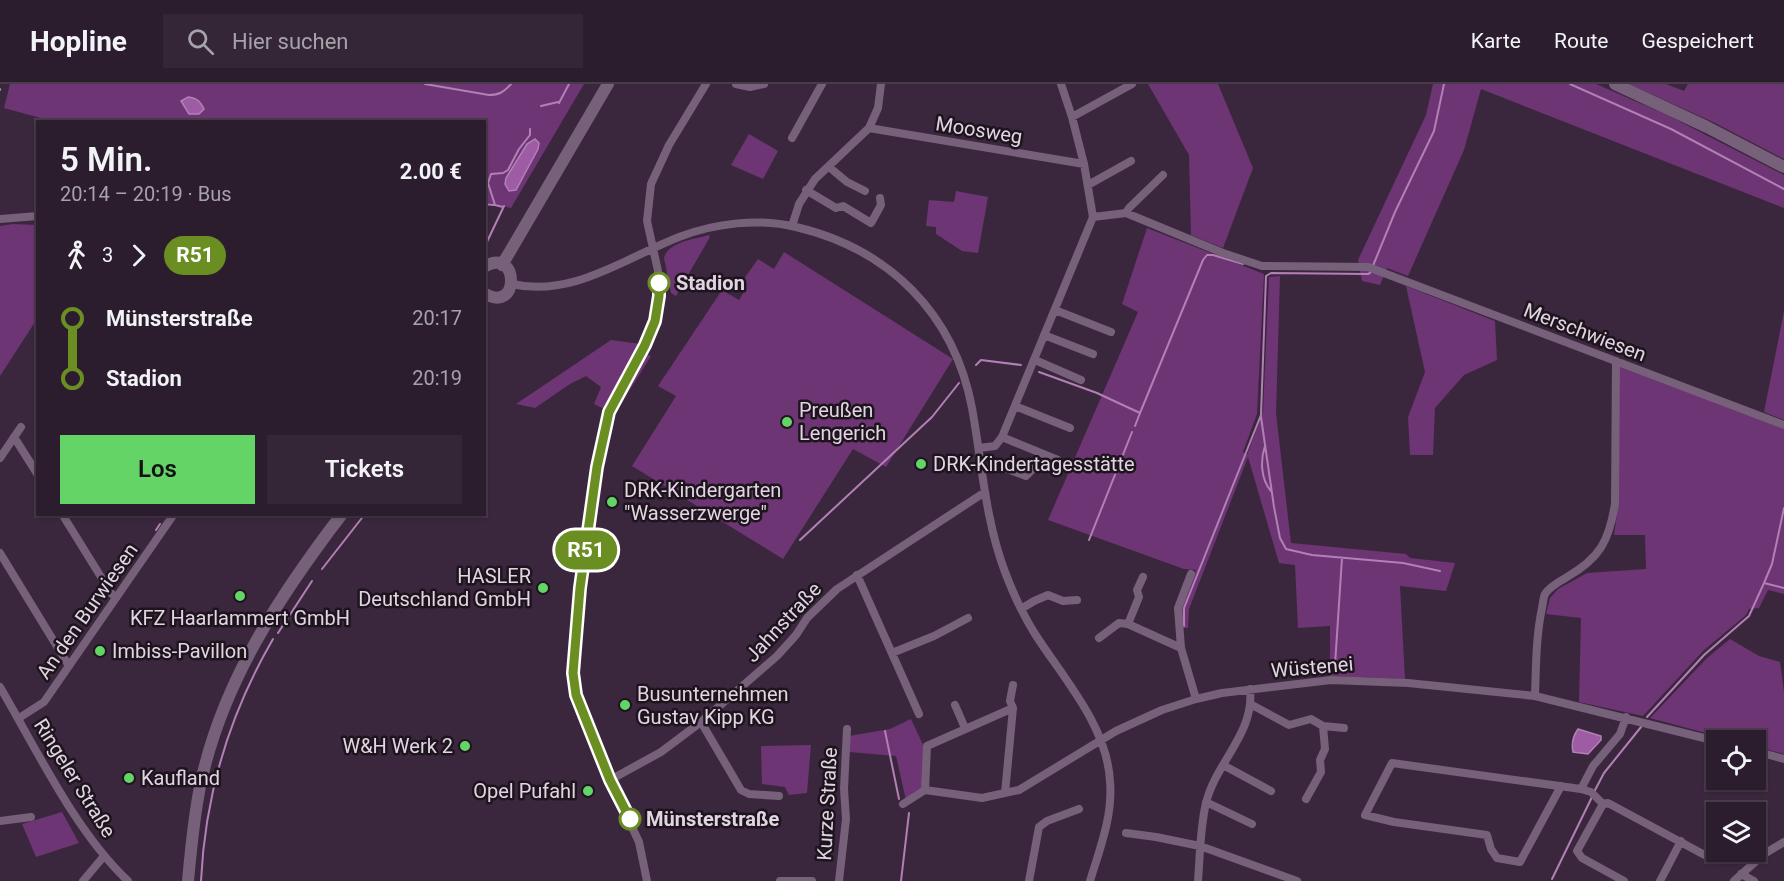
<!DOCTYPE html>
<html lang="de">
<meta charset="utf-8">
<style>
body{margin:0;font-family:Roboto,sans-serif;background:#342636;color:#f1f3f6;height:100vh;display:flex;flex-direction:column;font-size:22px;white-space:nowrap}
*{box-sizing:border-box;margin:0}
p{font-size:20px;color:#a6a2aa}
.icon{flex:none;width:33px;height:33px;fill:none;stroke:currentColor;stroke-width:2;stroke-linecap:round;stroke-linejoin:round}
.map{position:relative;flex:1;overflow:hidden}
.sheet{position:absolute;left:36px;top:36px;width:450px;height:396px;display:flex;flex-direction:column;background:#2c1d2e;border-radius:0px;box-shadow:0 2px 4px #0004,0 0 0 2px #483b4a}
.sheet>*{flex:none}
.badge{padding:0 12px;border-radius:20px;font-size:21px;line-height:39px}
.controls{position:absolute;left:1706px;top:646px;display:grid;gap:12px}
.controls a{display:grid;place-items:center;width:60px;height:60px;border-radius:0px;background:#2c1d2e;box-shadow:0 2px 4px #0004,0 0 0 2px #483b4a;font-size:30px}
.map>.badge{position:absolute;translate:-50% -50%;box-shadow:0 0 0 3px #fff}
.legs{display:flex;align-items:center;gap:9px;height:66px;padding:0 24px;font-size:20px}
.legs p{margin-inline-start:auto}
.headline{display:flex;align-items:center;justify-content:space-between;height:102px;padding:0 24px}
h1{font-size:33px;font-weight:600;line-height:45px}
.primary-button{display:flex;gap:12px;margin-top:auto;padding:12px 24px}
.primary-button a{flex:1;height:69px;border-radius:0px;background:#65d467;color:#111;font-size:24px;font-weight:600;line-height:69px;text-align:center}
.primary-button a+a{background:#342636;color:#f1f3f6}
ul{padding:0 24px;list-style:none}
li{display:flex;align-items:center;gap:21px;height:60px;font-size:22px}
li i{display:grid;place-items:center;width:9px;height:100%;margin:0 8px;background:currentColor}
li i::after{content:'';width:15px;height:15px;margin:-8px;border:4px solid;border-radius:50%;background:#2c1d2e}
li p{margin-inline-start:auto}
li:first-child i{background:linear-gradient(#0000 50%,currentColor 0)}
li:last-child i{background:linear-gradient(currentColor 50%,#0000 0)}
header{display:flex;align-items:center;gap:36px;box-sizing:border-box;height:84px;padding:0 30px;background:#2c1d2e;border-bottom:2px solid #483b4a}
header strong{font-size:28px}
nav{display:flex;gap:33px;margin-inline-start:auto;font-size:21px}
.search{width:420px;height:54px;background:#342636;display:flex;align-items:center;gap:15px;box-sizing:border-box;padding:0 21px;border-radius:0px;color:#a6a2aa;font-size:22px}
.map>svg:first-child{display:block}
.green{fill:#6d3573}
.water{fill:#9d5ca3;stroke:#b280b6;stroke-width:1.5}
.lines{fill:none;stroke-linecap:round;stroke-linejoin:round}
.stream{stroke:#b280b6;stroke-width:2}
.street{stroke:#776079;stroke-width:8}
.secondary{stroke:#776079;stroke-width:12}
.line-1-casing{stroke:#fff;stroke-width:14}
.line-1{stroke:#6b8e23;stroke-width:9}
.stop-1-dot{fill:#fff;stroke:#6b8e23;stroke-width:3}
.poi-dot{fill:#65d467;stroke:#1d141d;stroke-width:2}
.labels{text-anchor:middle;stroke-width:5;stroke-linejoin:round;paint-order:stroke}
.street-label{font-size:20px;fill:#e2d5e3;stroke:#1d141d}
.stop-label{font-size:20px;font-weight:bold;fill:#e2d5e3;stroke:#1d141d;text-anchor:start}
.poi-label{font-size:20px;fill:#e2d5e3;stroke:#1d141d;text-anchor:start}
</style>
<header>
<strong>Hopline</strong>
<div class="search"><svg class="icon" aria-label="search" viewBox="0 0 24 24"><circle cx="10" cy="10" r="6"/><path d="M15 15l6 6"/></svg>Hier suchen</div>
<nav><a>Karte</a><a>Route</a><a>Gespeichert</a></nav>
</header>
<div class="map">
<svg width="1784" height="797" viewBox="0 0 1784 797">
<rect width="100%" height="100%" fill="#3b273d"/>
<path class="green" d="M10,0h574l-73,124 -26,-6 -1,-80h-429l-51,-14z
M1148,0h70l35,84 -30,80 -32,-13 -2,-80z
M1433,0h163l71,31 117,60v33l-303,-119 -17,61 -56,126 -21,-8 -7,17 -18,-4 -4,-21 68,-145z
M1629,0h37l18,7 4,-7h96v75l-71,-37z
M749,50l29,17 -15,28 -32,-14z
M956,107l32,6 -10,56 -16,-2 -26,-17v-7l-10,-1 3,-26 25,2z
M13,140l24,1v94l-37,57v-150z
M1147,144l117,46 -7,140 -14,38 4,3 16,-43 6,-135 11,-1 -4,137 15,130 115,11 4,4 45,5 -9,28 -46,-5 5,93 -75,-3v-50l-32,2 -3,-63 -16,-2 -31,-106 -59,152 -1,19h-5l-2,-19 15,-39 -12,-1 -136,-49 90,-208 -16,-8z
M709,151l1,2 -34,59 -5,-3 -7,-35c4,-16 31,-19 45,-23z
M784,168l169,107 -67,108 -33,-18 -70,110 -151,-93 44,-70 -18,-10 64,-96 17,10 6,-10 -6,-4 19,-27 16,10z
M1406,202l89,35 2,39 -33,15 -29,33 -2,47h-23l-2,-38 17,-45z
M1784,227v109l-20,-8z
M611,256l30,4 -35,66 -12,-6 7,-17 -15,-11 -16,8 -35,24 -19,-4z
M644,269l7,3 -35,56 3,-8z
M1619,281l165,64v165l-16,-4 -9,18 -10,1 -3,6 -43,36 -60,65 -64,-14 2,-84 -35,-4 4,-16 8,-9 29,-16 59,-4 -1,-34h-31l4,-28z
M1730,555l29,17 21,6 4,30v62l-29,-8v-5h-19l-86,-23 57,-60z
M911,635l14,30 -2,40 -17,11 -10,-44 -47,-4v-16l41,-7z
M811,661l-4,48 -18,2 -4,-8 -23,-3 -1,-38z
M62,728l17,31 -43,14 -14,-33z"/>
<path class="water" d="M188,13c9,1 12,4 16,12l-5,5h-10l-8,-13z
M535,55l4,4 -1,6 -22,41 -7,1 -4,-7 1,-6 21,-34z
M1578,645l23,7v4l-13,14 -15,-2c-2,-9 0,-16 5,-23z"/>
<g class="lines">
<path class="stream" d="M425,0l64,11c10,0 15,-3 22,-11
M1570,0l101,45 113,60
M0,6v-1
M559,19l10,-19
M541,22l17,-4
M484,120l10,1
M503,123l-8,-2 -7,-22 3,-9 12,-1 5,-3 11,-21 11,-14v-6
M484,164l20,-42
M976,281l5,-5 40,5
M1039,288l58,21 43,20 63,-153 4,-5h6l30,9
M1261,333l13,90 6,31 6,11 26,6 91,8 37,8
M1135,342l5,-13
M1265,362c-5,14 -4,34 6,45
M1784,424l-12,56 -8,19 20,5
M166,431l1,-1
M156,446l4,-6
M800,456l132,-123 27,-34
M1089,456l43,-108
M322,485l43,-55
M1184,542v-18l77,-193 5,-139 5,-3 97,1 2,-1 25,-61 39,-81 10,-47
M278,549l34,-52
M1335,581l7,-107
M1647,633l57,-62 45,-39 15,-33
M885,647l14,68
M1594,708l10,-19 37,-46
M1552,795l40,-82
M201,797c4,-85 29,-168 72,-242
M901,797l8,-68"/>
<path class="street" d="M736,0l14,3 14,-3
M1072,33l60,-33
M869,44l215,36
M792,54l30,-54
M829,83l18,15 18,9
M1088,101l43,-24
M806,106l30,18 7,-2 28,17 10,-18 -1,-7
M1126,129l3,-5 34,-33
M1093,133l33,-4 97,40 39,13 106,1 416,158
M0,135l38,-3
M792,142l7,-22 16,-25 54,-51 9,-20 3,-24
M512,200c60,14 113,-26 167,-47 36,-14 80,-19 117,-10 93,22 158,86 176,181 10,55 13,111 33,164 8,21 18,43 30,62 29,45 72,92 75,147 3,35 -10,67 -20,100
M1055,226l56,22
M1044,251l49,19
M1035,276l46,20
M1015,322l55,22
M14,353l24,38
M1002,353l56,23
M979,364l16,-2 7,-9 91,-220 -9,-53 -12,-47 -11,-33
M0,374l21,-31
M982,387l14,-6 30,11 7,-7
M62,430l49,79 5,5
M0,469l69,113
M857,491l62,139
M1021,525l13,-8 14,-6 15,6 14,-1
M1128,540l11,-27 -2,-7 6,-13
M1099,554l20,-15 9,1 53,24 15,51
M1181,564l-3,-40 13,-34
M892,569l42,-17 34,-18
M1013,601l-3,16 3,7
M0,603c37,63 75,144 128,194
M1535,612c1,-30 1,-60 7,-88 1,-4 1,-10 3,-14 4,-7 15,-13 22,-17 33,-19 42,-36 48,-73l1,-143
M955,621l10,23
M1252,621l37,20 22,-6 12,7 2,23 -5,11 1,12 -15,27
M19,634l25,-16 130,-188
M701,638l40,68 8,4 30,2
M1323,642l21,2
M1755,667l29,8
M1223,681l48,26
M610,696l51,-28 40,-30 76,-66 19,-21 11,-17 30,-29 148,-97
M1561,702l-41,76 -23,-4 -6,-9 -4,-14 -93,-13 -29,-7 27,-52 189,26 10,3 12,12
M1581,705l12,-23 27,-32 6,-17
M925,706l2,-44 86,-38 -8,85
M1206,718l46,22
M903,720l22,-14 57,8 37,-8 97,-59 46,-21 34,-11 26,-6 109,-13 77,3 127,13 181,45
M0,737l31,-4
M1126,749l30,4 44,9 97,35
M1741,790l13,7
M83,797l21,-25
M647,797l-8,-39 -29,-62 -34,-85 -3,-22 7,-85 17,-121 12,-55 36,-67 13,-35v-39l-11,-50 4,-37 18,-39 37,-61
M780,797h32
M839,797l7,-62 -2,-30 3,-60
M1029,797l10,-54 8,-6 32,-12
M1198,797c2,-26 2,-53 8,-78 10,-41 49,-70 44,-114
M1624,797l-42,-23 -5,-7 26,-47 5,-1 106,57
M1660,797l21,-40
M1734,797l30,-27 20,-12"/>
<path class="secondary" d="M1615,0l92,43 77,40
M502,181l106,-181
M484,183c36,-22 36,49 0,26
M188,797c3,-33 6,-67 13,-99 22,-101 79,-187 141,-268"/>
</g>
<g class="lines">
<defs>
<path id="line-1" d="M630,735l-20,-39 -34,-85 -3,-22 7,-85 17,-121 9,-41 3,-14 36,-67 10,-24 4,-25v-13"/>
</defs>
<use href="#line-1" class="line-1-casing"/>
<use href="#line-1" class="line-1"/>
</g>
<g class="stop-1-dot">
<circle cx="659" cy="199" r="10"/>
<circle cx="630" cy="735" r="10"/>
</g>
<g class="poi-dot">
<circle cx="787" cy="338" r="6"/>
<circle cx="921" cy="380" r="6"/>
<circle cx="612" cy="418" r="6"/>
<circle cx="543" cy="504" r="6"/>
<circle cx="240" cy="512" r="6"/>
<circle cx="100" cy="567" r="6"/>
<circle cx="625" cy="621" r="6"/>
<circle cx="465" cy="662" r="6"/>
<circle cx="129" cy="694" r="6"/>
<circle cx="588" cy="707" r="6"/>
</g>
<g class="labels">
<g class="street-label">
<text transform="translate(979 46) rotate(9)" y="7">Moosweg</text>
<text transform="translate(1585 248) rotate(21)" y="7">Merschwiesen</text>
<text transform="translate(87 527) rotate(-55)" y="7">An den Burwiesen</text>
<text transform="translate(783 538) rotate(-47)" y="7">Jahnstraße</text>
<text transform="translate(1312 583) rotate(-5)" y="7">Wüstenei</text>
<text transform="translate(75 694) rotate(58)" y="7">Ringeler Straße</text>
<text transform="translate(827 720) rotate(-87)" y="7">Kurze Straße</text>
</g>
<g class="stop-label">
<text x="676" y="206">Stadion</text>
<text x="646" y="742">Münsterstraße</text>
</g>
<g class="poi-label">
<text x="799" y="333">Preußen<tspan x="799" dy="23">Lengerich</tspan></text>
<text x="933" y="387">DRK-Kindertagesstätte</text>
<text x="624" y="413">DRK-Kindergarten<tspan x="624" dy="23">"Wasserzwerge"</tspan></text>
<text x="531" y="499" text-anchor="end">HASLER<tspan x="531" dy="23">Deutschland GmbH</tspan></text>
<text x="240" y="541" text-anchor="middle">KFZ Haarlammert GmbH</text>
<text x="112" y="574">Imbiss-Pavillon</text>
<text x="637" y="617">Busunternehmen<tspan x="637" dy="23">Gustav Kipp KG</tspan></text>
<text x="453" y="669" text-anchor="end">W&amp;H Werk 2</text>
<text x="141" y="701">Kaufland</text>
<text x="576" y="714" text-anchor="end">Opel Pufahl</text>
</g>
</g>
</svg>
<div class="controls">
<a><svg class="icon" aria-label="locate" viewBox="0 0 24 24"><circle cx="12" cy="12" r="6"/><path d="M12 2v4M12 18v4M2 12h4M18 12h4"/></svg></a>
<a><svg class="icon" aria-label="layers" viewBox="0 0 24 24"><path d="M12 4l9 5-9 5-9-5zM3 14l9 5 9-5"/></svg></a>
</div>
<b class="badge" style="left:586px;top:466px;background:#6b8e23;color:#fff">R51</b>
<section class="sheet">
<div class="headline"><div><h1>5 Min.</h1><p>20:14 – 20:19 · Bus</p></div><b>2.00 €</b></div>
<div class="legs"><svg class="icon" aria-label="walk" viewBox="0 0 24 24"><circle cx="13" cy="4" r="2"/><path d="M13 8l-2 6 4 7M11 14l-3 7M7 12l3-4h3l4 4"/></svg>3<svg class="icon" aria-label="forward" viewBox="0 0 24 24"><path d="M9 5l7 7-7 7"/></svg><b class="badge" style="background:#6b8e23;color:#fff">R51</b></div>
<ul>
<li><i style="color:#6b8e23"></i><b>Münsterstraße</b><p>20:17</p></li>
<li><i style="color:#6b8e23"></i><b>Stadion</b><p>20:19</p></li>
</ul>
<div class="primary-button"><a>Los</a><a>Tickets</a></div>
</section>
</div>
